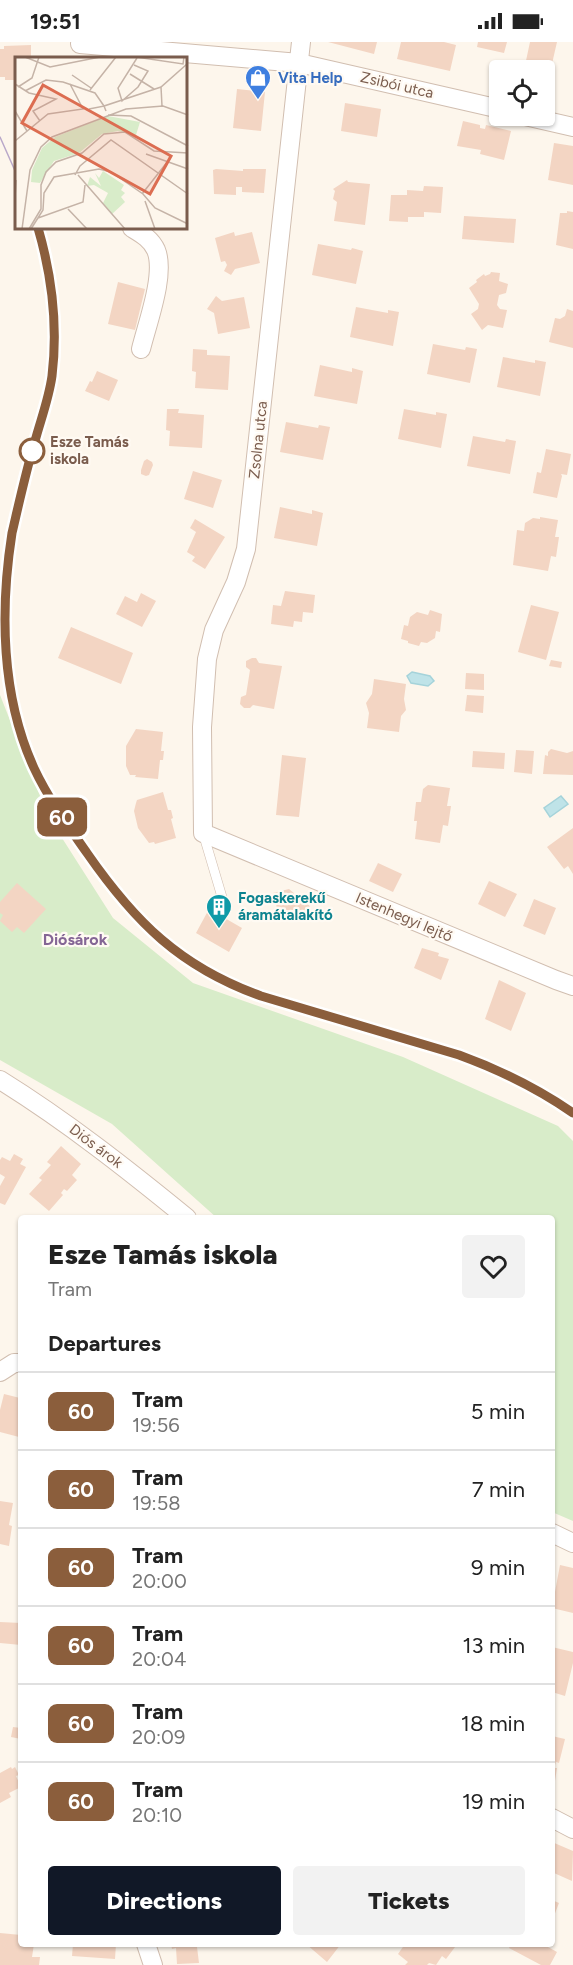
<!DOCTYPE html>
<meta charset="utf-8">
<style>
body{margin:0;font-family:Figtree,sans-serif;background:#f2f2f2;color:#222;height:100vh;display:flex;flex-direction:column;font-size:22px;white-space:nowrap}
*{box-sizing:border-box;margin:0}
p{font-size:20px;color:#767676}
.icon{flex:none;width:33px;height:33px;fill:none;stroke:currentColor;stroke-width:2;stroke-linecap:round;stroke-linejoin:round}
.map{position:relative;flex:1;overflow:hidden}
.panel{position:absolute;left:18px;top:1173px;width:537px;height:732px;display:flex;flex-direction:column;background:#fff;border-radius:6px;box-shadow:0 2px 4px #0004}
.panel>*{flex:none}
.badge{padding:0 12px;border-radius:9px;font-size:21px;line-height:39px}
.controls{position:absolute;left:489px;top:18px;display:grid;gap:12px}
.controls a{display:grid;place-items:center;width:66px;height:66px;border-radius:6px;background:#fff;box-shadow:0 2px 4px #0004;font-size:30px}
.map>.badge{position:absolute;translate:-50% -50%;box-shadow:0 0 0 3px #fff}
h2{padding:0 30px;font-size:22px;line-height:54px}
.round{display:grid;place-items:center;flex:none;width:63px;height:63px;border-radius:6px;background:#f2f2f2}
.summary{display:flex;align-items:center;justify-content:space-between;height:102px;padding:0 30px}
h1{font-size:28px;font-weight:800;line-height:45px}
.button{display:flex;gap:12px;margin-top:auto;padding:12px 30px}
.button a{flex:1;height:69px;border-radius:6px;background:#111827;color:#fff;font-size:24px;font-weight:800;line-height:69px;text-align:center}
.button a+a{background:#f2f2f2;color:#222}
ul{padding:0;list-style:none}
li{display:flex;align-items:center;gap:18px;height:78px;padding:0 30px;border-top:2px solid #e0e0e0}
li div{flex:1}
li b{display:block;font-size:22px}
li em{font-style:normal}
li .badge{min-width:66px;font-weight:700;text-align:center}
.status{display:flex;justify-content:space-between;align-items:center;height:42px;padding:0 30px;background:#fff;direction:ltr}
.status svg{height:16px;fill:currentColor}
.map>svg:first-child{display:block}
.green{fill:#d8ecc9}
.water{fill:#bfe3e8;stroke:#a5d3da;stroke-width:1.5}
.building{fill:#f3d5c3}
.lines{fill:none;stroke-linecap:round;stroke-linejoin:round}
.service-casing{stroke:#d1beb0;stroke-width:10}
.minor-casing{stroke:#d1beb0;stroke-width:20}
.service{stroke:#fff;stroke-width:9}
.minor{stroke:#fff;stroke-width:18}
.tram{stroke:#b9a8c9;stroke-width:1.5}
.line-casing{stroke:#fff;stroke-width:14}
.line{stroke:#8b5e3c;stroke-width:9}
.stop-dot{fill:#fff;stroke:#8b5e3c;stroke-width:3}
.labels{text-anchor:middle;stroke-width:4.5;stroke-linejoin:round;paint-order:stroke}
.shop-label{font-size:15px;font-weight:bold;fill:#366cbe;stroke:#fffaf3;text-anchor:start}
.street-label{font-size:15px;fill:#7a5c4d;stroke:#fffaf3}
.stop-label{font-size:15px;font-weight:bold;fill:#7a5c4d;stroke:#fffaf3;text-anchor:start}
.culture-label{font-size:15px;font-weight:bold;fill:#0d838f;stroke:#fffaf3;text-anchor:start}
.neighbourhood-label{font-size:16px;font-weight:bold;fill:#846695;stroke:#fffaf3}
.inset-road{fill:none;stroke:#c5b3a7;stroke-width:1.5}
.view{fill:#dc6d51;fill-opacity:0.15;stroke:#dc6d51;stroke-width:3}
.inset-edge{fill:none;stroke:#7a5c4d;stroke-width:3}
</style>
<div class="status"><b>19:51</b><svg viewBox="0 0 49 12"><path d="M0 12V9h3v3zM5 12V6h3v6zM10 12V3h3v9zM15 12V0h3v12zM26 1h20v11H26zM47 4h2v5h-2z"/></svg></div>
<div class="map">
<svg width="573" height="1923" viewBox="0 0 573 1923">
<rect width="100%" height="100%" fill="#fdf6ec"/>
<path class="green" d="M0,653l48,121 65,102 80,65 210,74 155,69 15,15v380l-21,-9v-294h-335l-105,-94 -112,-64z"/>
<path class="water" d="M412,630l18,4 4,5 -6,5 -17,-3 -4,-7z
M561,754l7,8 -18,13 -6,-9z"/>
<path class="building" d="M328,0h49l-3,12z
M401,0h43l12,3 -6,26 -53,-12z
M478,0h29l-3,11 -27,-6z
M530,0h27l-12,52 -1,-24h-20z
M31,3v13h-15v22h-11v-3h-5v-28h4v-3z
M237,47l28,3 -4,39 -28,-3z
M345,61l36,6 -4,28 -36,-6z
M463,79l17,4v3l5,1 1,-4 25,6 -7,29 -24,-6 1,-4 -24,-4z
M554,101l19,3v39l-25,-5z
M216,127l27,2v-2h23l-2,24 -22,-1v-5h-6v8l-22,-1 -1,-24z
M347,138l1,2 22,2 -5,41 -31,-4 3,-19 -4,-3 2,-8 -2,-2z
M424,144l19,1 -2,26 -17,-1v5h-16v5l-19,-1 2,-26h16v-5l16,1z
M567,169l6,1v37l-17,-4 4,-32h7z
M464,174l52,3 -2,24 -52,-4z
M234,190l1,4 17,-4 8,31 -25,6 -4,6 -7,-4 3,-6 -2,-4 -4,1 -6,-24z
M318,202l33,6 1,-2 11,3 -7,33 -44,-9z
M491,230l9,1 -1,8 9,3 -2,9 -7,2 -2,10 3,4 7,1 -4,18 -15,-3 -6,5 -11,-16 7,-5 1,-5 -10,-16 8,-6 -1,-2 8,-6 1,2 5,-2z
M118,240l27,7 -10,41 -27,-6z
M216,254l6,5 22,-4 6,31 -32,6 -4,-21 -7,-4z
M356,265l32,6v-3l11,2 -6,34 -43,-9z
M567,267l6,2v37l-24,-6 6,-24 5,1 5,-3z
M433,302l32,6 1,-3 11,2 -7,34 -43,-9z
M193,307l14,1v5l23,1 -2,34 -33,-2 1,-16 -4,-1z
M503,315l32,6v-3l11,2 -6,34 -43,-9z
M320,323l32,7v-4l11,3 -6,33 -43,-8z
M97,329l21,9 -9,21 -24,-10 5,-10 2,1z
M167,367h12l-1,4 26,2 -2,33 -33,-2 1,-15 -4,-1z
M404,367l32,6v-3l11,2 -6,34 -43,-9z
M286,380l32,6 1,-3 11,2 -7,33 -43,-8z
M473,394l32,6 1,-3 10,2 -6,33 -43,-8z
M546,407l25,5 -4,21 -6,-1 1,2 -5,22 -24,-5 4,-21 4,1z
M147,417l5,3 1,3 -4,10 -3,1 -5,-2v-4l3,-9z
M193,429l29,9 -9,28 -29,-9z
M280,465l32,7v-4l11,3 -6,33 -43,-8z
M540,475l18,3 -3,17h4l-3,20 -5,-1 -3,15 -35,-6 4,-35 7,1 1,-8 8,-5 7,1z
M195,477l30,18 -20,32 -13,-8 3,-4 -8,-5 9,-20 -6,-4z
M285,549l30,4 -2,18 -10,-1 -1,10 -8,-1 -1,6 -22,-3 2,-19 8,1z
M141,551l15,8 -14,26 -26,-13 9,-18 12,6z
M531,563l28,7 -13,48 -28,-8z
M430,568l12,4 -2,18 -4,-1 -1,7 -8,5 -6,-1 -2,4 -11,-3v-2l-7,-2 3,-14 4,1 2,-9 7,-5 11,3z
M71,585l62,26 -12,31 -63,-26z
M252,616h4l3,5 23,3 -8,43 -21,-4 -3,3h-6l-4,-4 1,-7 5,-2 4,-25 -4,-3v-6z
M551,618l11,2 -1,6 -12,-2z
M466,631l18,1v16l-19,-1z
M374,637l32,5 -2,15 2,11 -5,6 -2,16 -32,-4 2,-15 -3,-10 6,-9z
M467,653l17,1 -1,17 -18,-2z
M136,687l27,3 -2,19h3l-1,9h-3l-2,19 -23,-2 1,-2h-6l-4,-9v-20z
M551,707l16,4 6,-2v24l-30,-1 2,-19 3,1v-4z
M516,708l18,1 -2,23 -18,-2z
M473,709l32,2 -1,16 -32,-2z
M282,713l24,3 -7,59 -23,-2z
M428,743l22,3 -3,18h4l-3,20 -5,-1 -3,18 -25,-4 2,-18h-3l2,-19h5l2,-13z
M163,750l5,18h3l2,8 -2,1 5,19 -21,6 -1,-2 -5,1 -11,-15 -4,-17 2,-8 1,-3z
M573,786v46l-5,-8 -4,3 -17,-22z
M378,821l24,11 -9,18 -24,-11z
M489,839l28,13 -12,23 -27,-13z
M17,841l29,26 -22,24 -7,-6 -5,5 -12,-11 3,-6 -3,-2v-11z
M289,847l6,5 3,-1 1,3 7,-2 6,21 -16,4 -3,-9 -9,3v-3l-6,2 -5,-19z
M534,857l22,9 -11,27 -22,-9z
M209,867l33,19 -13,24 -33,-19z
M422,906l17,5 -1,3 11,3 -8,21 -27,-12z
M499,938l27,13 -15,38 -26,-12z
M61,1104l20,18 -9,11 5,5 -10,11 -3,-2 -3,4 2,2 -14,16 -20,-17 13,-14 -3,-2 12,-13 -4,-3z
M14,1112l9,5 -3,5 6,3 -21,38 -5,-2v-17l5,-9 -5,-3v-14l2,-3 8,4z
M4,1352l16,4 1,31 -2,8 -19,-5v-22z
M0,1459l13,2 -4,22 3,1 -3,20 -9,-2z
M560,1523l13,3v45l-21,-5z
M0,1580l21,1v22l-21,-2z
M552,1605l21,5v11l-8,33 -13,-4z
M13,1685l8,1v11l-10,-2z
M552,1694l13,3 -6,24 -3,-1 -2,6h3l-2,13 -3,-1z
M11,1725l1,2 3,-2 4,8 -3,1 5,11 -12,6 2,4 -11,6v-30z
M552,1800l21,9 -1,30 -18,-8 -2,4z
M552,1858l7,3 -5,13 -2,-1z
M0,1891l21,2v9h13l-2,13h8l-1,8h-39z
M73,1902h43l-1,15 -43,-3z
M171,1902h31l1,3h-6l2,16 -22,1 -1,-16 -4,1z
M306,1902h35l-14,18z
M405,1902l7,3 1,-3h38l4,3 -9,12 -4,-3 -6,9 -7,-2 -2,2h-22l3,-3 -10,-8z
M511,1902h39l-2,3 9,5 -7,13h-9l-32,-17z"/>
<g class="lines">
<defs>
<path id="service" d="M203,791l19,64"/>
<path id="minor" d="M301,0l-55,507 -10,33 -22,48 -7,29 -5,68 1,106 353,147 17,6
M80,2l219,19 201,46
M525,74l48,11
M132,186c10,6 19,11 24,22 10,24 -9,74 -15,99
M0,1038c66,41 127,89 187,138
M0,1330l14,-9h7
M552,1491l21,10
M552,1776l21,11
M146,1902l7,21"/>
</defs>
<use href="#service" class="service-casing"/>
<use href="#minor" class="minor-casing"/>
<use href="#service" class="service"/>
<use href="#minor" class="minor"/>
<path class="tram" d="M0,95l16,36
M38,186c13,48 20,98 14,148 -3,22 -11,43 -17,65 -9,30 -16,62 -23,92 -12,78 -11,163 22,235 14,30 34,58 52,85 48,67 96,115 175,143l198,59c41,15 78,34 114,58"/>
</g>
<g class="lines">
<defs>
<path id="line" d="M38,186c14,48 20,98 14,148 -3,22 -11,43 -17,65 -9,30 -16,62 -23,92 -12,77 -11,163 22,235 14,30 34,58 53,85 48,69 93,114 174,143l198,59c41,15 78,33 114,58"/>
</defs>
<use href="#line" class="line-casing"/>
<use href="#line" class="line"/>
</g>
<defs>
<symbol id="shop-pin" viewBox="-11 -11 22 30"><path d="M0 17L-7.5 6A9.5 9.5 0 1 1 7.5 6Z" fill="#3f7fe0" stroke="#fffaf3"/><path d="M-5-2.5h2.3a2.7 3.5 0 0 1 5.4 0H5L5.5 6h-11ZM-1.5-2.5h3a1.5 2.3 0 0 0-3 0Z" fill="#fff"/></symbol>
<symbol id="building-pin" viewBox="-11 -11 22 30"><path d="M0 17L-7.5 6A9.5 9.5 0 1 1 7.5 6Z" fill="#0f9aa8" stroke="#fffaf3"/><path d="M-4-6H4V6H1V3H-1V6H-4ZM-2.5-4.3h1.7v1.8h-1.7ZM.8-4.3h1.7v1.8H.8ZM-2.5-1h1.7V.8h-1.7ZM.8-1h1.7V.8H.8Z" fill="#fff"/></symbol>
</defs>
<g fill-rule="evenodd">
<use href="#shop-pin" x="243" y="21" width="30" height="40"/>
<use href="#building-pin" x="204" y="850" width="30" height="40"/>
</g>
<circle class="stop-dot" cx="32" cy="409" r="12"/>
<g class="labels">
<g class="shop-label">
<text x="278" y="41">Vita Help</text>
</g>
<g class="street-label">
<text transform="translate(397 43) rotate(13)" y="5">Zsibói utca</text>
<text transform="translate(258 398) rotate(-84)" y="5">Zsolna utca</text>
<text transform="translate(404 875) rotate(23)" y="5">Istenhegyi lejtő</text>
<text transform="translate(96 1104) rotate(37)" y="5">Diós árok</text>
</g>
<g class="stop-label">
<text x="50" y="405">Esze Tamás<tspan x="50" dy="17">iskola</tspan></text>
</g>
<g class="culture-label">
<text x="238" y="861">Fogaskerekű<tspan x="238" dy="17">áramátalakító</tspan></text>
</g>
<g class="neighbourhood-label">
<text x="75" y="903">Diósárok</text>
</g>
</g>
<g transform="translate(15 15)">
<rect width="172" height="172" fill="#fdf6ec"/>
<path d="M93,59l32,6 -4,13 -18,-4 -16,3 -23,19 -25,8 -14,22 -9,-1 1,-12 10,-22 13,-11zM88,114l21,14 -3,5 4,3 -4,4 4,5 -13,12 -9,-11 5,-10 -14,-8 -7,1 3,-9 11,9 -6,-13 4,5z" fill="#d8ecc9"/>
<path class="inset-road" d="M10,0l25,10 50,-10M121,0l47,7 1,-7M119,8l14,6 -10,16 -16,14 -4,-13 19,-30M115,17l24,15M57,18l19,13M0,27l14,9 27,6 -23,12 7,10M3,30l14,-9 7,-21M146,30l1,19M75,33l26,-33M10,34l21,-11 17,2 32,11 9,13 57,-19 26,-23M74,52l15,-3 2,5M0,54l12,20M93,58l23,1 57,30M0,84l33,-27 35,-5 -13,-25M131,97l42,15M60,118l5,-9 31,-26 77,54M63,118l47,54M127,137l26,-33M0,141l1,-18M130,144l10,28M53,152l19,20M23,161l45,-16 2,-17M7,172l8,-59 11,-23 11,-10 74,-28 37,-3 25,9M14,172l12,-20v-24l5,-13 10,-10 26,-9 22,-19 21,-2 29,19 34,2M16,172l12,-19 1,-17 10,-16 45,-8 12,3 32,22 12,14 33,16"/>
<path class="view" d="M28,28l128,71 -21,38 -128,-71z"/>
<rect width="172" height="172" class="inset-edge"/>
</g>
</svg>
<div class="controls">
<a><svg class="icon" aria-label="locate" viewBox="0 0 24 24"><circle cx="12" cy="12" r="6"/><path d="M12 2v4M12 18v4M2 12h4M18 12h4"/></svg></a>
</div>
<b class="badge" style="left:62px;top:775px;background:#8b5e3c;color:#fff">60</b>
<section class="panel">
<div class="summary"><div><h1>Esze Tamás iskola</h1><p>Tram</p></div><a class="round"><svg class="icon" aria-label="heart" viewBox="0 0 24 24"><path d="M12 20l-8-8c-3-5 5-10 8-4 3-6 11-1 8 4z"/></svg></a></div>
<h2>Departures</h2>
<ul>
<li><span class="badge" style="background:#8b5e3c;color:#fff">60</span><div><b>Tram</b><p>19:56</p></div><em>5 min</em></li>
<li><span class="badge" style="background:#8b5e3c;color:#fff">60</span><div><b>Tram</b><p>19:58</p></div><em>7 min</em></li>
<li><span class="badge" style="background:#8b5e3c;color:#fff">60</span><div><b>Tram</b><p>20:00</p></div><em>9 min</em></li>
<li><span class="badge" style="background:#8b5e3c;color:#fff">60</span><div><b>Tram</b><p>20:04</p></div><em>13 min</em></li>
<li><span class="badge" style="background:#8b5e3c;color:#fff">60</span><div><b>Tram</b><p>20:09</p></div><em>18 min</em></li>
<li><span class="badge" style="background:#8b5e3c;color:#fff">60</span><div><b>Tram</b><p>20:10</p></div><em>19 min</em></li>
</ul>
<div class="button"><a>Directions</a><a>Tickets</a></div>
</section>
</div>
